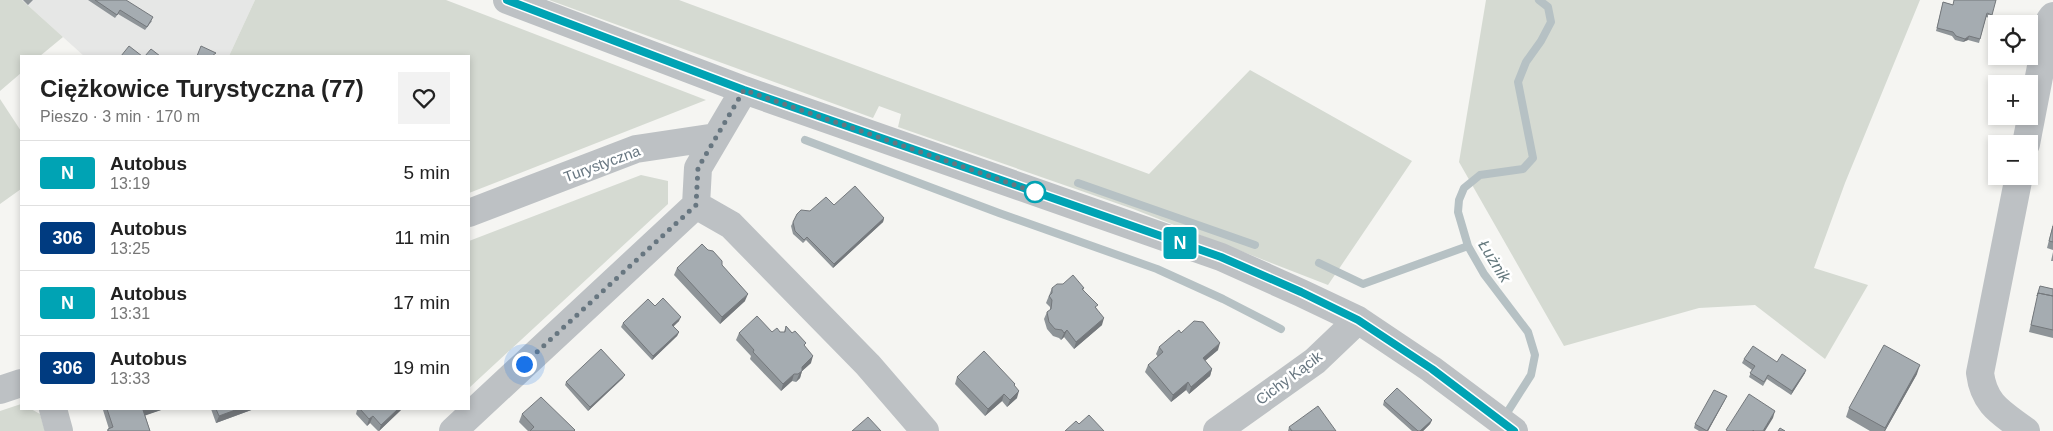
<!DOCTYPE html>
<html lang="pl">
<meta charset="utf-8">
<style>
body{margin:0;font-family:Helvetica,sans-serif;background:#f2f2f2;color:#222;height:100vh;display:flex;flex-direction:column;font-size:19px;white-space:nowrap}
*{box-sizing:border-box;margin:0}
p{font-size:16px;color:#767676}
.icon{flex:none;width:28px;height:28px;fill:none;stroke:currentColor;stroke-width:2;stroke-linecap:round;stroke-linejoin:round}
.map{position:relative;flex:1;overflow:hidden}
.drawer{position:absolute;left:20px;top:55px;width:450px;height:355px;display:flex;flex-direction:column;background:#fff;border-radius:0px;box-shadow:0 2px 8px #0003}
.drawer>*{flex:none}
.badge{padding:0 10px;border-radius:4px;font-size:18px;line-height:32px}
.buttons{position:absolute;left:1988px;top:15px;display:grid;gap:10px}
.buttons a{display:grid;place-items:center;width:50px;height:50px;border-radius:0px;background:#fff;box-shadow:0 2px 8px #0003;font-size:25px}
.you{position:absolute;width:25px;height:25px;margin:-12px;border:4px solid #fff;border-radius:50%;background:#1a73e8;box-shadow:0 0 0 8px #1a73e833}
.map>.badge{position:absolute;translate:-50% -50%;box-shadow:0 0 0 2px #fff}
.round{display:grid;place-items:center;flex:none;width:52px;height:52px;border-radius:0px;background:#f2f2f2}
.headline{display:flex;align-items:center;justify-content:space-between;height:85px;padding:0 20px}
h1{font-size:24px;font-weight:700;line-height:38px}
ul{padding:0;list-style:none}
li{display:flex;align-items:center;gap:15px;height:65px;padding:0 20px;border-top:1px solid #e0e0e0}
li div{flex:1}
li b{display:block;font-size:19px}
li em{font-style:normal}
li .badge{min-width:55px;font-weight:700;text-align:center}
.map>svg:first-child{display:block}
.built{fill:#e6e7e6}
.green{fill:#d5dad2}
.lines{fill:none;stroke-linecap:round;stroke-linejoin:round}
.stream{stroke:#b6c1c4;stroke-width:8}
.minor{stroke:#bdc1c4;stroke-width:28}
.wall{fill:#8e9498}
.shaded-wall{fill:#74787c}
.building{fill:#a5acb1;stroke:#74787c}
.line-casing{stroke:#fff;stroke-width:11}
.line{stroke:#00a3b4;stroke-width:8}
.walk{stroke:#677680;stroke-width:5;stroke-dasharray:0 9}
.stop-dot{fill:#fff;stroke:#00a3b4;stroke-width:2.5}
.labels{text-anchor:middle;stroke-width:5;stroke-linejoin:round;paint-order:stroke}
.street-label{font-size:15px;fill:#677680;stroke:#fff}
.water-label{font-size:16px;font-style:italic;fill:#63777c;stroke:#fff}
</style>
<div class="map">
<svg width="2053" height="431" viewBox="0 0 2053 431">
<rect width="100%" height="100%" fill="#f5f5f2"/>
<path class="built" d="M22,0h233l-26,56h-145z"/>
<path class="green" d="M0,0h22l41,37 -23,19h-19v17l-21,18z
M255,0h191l260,100 -237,93v-137h-240z
M549,0h130l470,174 101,-104 162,91 -84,124 -195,-76 -235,-82 3,-13 -22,-8 -6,12z
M1486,0h434l-75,183 -31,85 54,17 -43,74 -70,-54 -56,3 -135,38 -105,-184z
M0,99l21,32v58l-21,15z
M641,175l27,6v23l-199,184v-147z
M21,404v5h10l9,5 5,17h-45v-20z"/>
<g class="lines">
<path class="stream" d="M805,140l194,73 158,56 66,30 58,30
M1078,183l177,62
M1319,263l44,21 105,-38
M1503,419l28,-44 4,-20 -7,-23 -44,-58 -16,-28 -10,-34 1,-12 5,-12 16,-13 43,-6 10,-11 -15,-76 8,-20 15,-21 10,-19 -3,-15 -9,-7"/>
<path class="minor" d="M507,0l237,90 477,167 80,36 57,27 73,49 83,62
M2026,144l24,-124 3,-4
M2019,176l-39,197c4,32 22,40 46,58
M696,205l35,20 137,140 57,66
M469,213l167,-64 80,-12
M0,390l21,-7
M53,409l6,22
M453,431l243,-226 2,-37 46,-78
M1217,431l98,-70 43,-41"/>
</g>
<path class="wall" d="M23,0h10l-5,5z
M88,0h37l27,21 -7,9 -27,-16 -3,4z
M1943,2l49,13 -2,3 -4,-1 -7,26 -11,-3 -5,2 -8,-2 -3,-4 -16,-5z
M834,205l50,13 -1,4 -50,46 -27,-28 -3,3 -10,-9 -2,-8 6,-12 13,-3z
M2053,224v26l-6,-2z
M708,250l14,15 23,36 -25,23 -46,-49 3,-7z
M2053,252v9h-2z
M2040,286l13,3v49l-24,-6z
M1052,288h32l-1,1 14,20 5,16 -28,24 -10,-12 -3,3 -2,-2 -6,-2 -6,-7 -3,-10 3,-7 3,-2v-3l-4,-4z
M655,306l24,15 -6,5 6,6 -2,4 -25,24 -31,-33 2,-4z
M786,326l19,21 6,16 -9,8 -2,7 -4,4 -4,-1 -11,10 -31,-32 1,-3 -15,-16 3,-7 45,-1z
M1181,333l37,17 -13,11 7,8 -2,7 -21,18 -3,-4 -15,12 -26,-30 3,-7 10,-8 -2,-3 3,-7z
M1744,359l33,3 28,11 -14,22 -24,-16 -4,7 -14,-9 3,-7 -10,-7z
M1917,374l-32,57h-15l-24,-14 3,-9z
M957,377l58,7 -1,1 3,13 -10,9 -5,-6 -17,15 -30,-32z
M623,378l-35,33 -23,-26 1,-3z
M1725,400l-17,31h-9l-5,-3 1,-4z
M1384,401l48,19 -2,4 -7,7h-11l-29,-26z
M104,409h60l-19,6 5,16h-43l1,-2h1l-6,-19z
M211,409h43l-38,14z
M357,409h45l-23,22h-1l-8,-8 -3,3 -11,-12 1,-4z
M522,414l52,17h-46l-9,-9z
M1289,427l47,4h-48z"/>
<path class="shaded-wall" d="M1969,36l-1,4 -5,2 2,-3z
M884,218l-1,4 -50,46 1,-4z
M748,294l-3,7 -25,23 2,-7z
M681,317l-2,4 -8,8 1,-4z
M1104,318l-2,7 -28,24 2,-7z
M1067,330l-3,7 -3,3 3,-7z
M679,332l-2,4 -25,24 1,-4z
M1220,343l-2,7 -18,15 3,-7z
M813,356l-2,7 -10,9 1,-1 -2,7 -4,4 6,-15z
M1920,365l-3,9 -32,57h-1z
M1212,369l-2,7 -21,18 2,-7z
M1806,370l-1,3 -14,22 1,-4z
M794,374l-2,7 -11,10 2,-7z
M625,375l-2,3 -35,33 2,-4z
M1188,382l-2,8 -15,12 2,-7z
M1019,391l-2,7 -10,9 3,-7z
M1004,394l-2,7 -17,15 3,-7z
M1727,396l-2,4 -17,31h-1z
M146,409h18l-23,8 2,-7z
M238,409h16l-38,14 3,-7z
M398,409h4l-23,22 2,-6z
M1775,411l-2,7 -8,13h-2z
M373,416l-3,7 -3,3 2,-7z
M1432,420l-2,4 -7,7h-3z"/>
<path class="building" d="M95,0h31l27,17 -6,10 -27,-17 -3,5z
M1954,0h42l-4,15 -5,-2 -7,26 -11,-3 -4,3 -9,-3 -3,-4 -16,-4 6,-26 10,3z
M129,46l13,10h-21z
M201,46l15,7 -4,3h-15z
M151,49l9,7h-15z
M855,186l29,32 -50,46 -27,-27 -3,3 -9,-9 -2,-9 4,-8 4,-4 9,1 16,-14 8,8z
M2053,226v16l-4,-1z
M702,244l6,6 5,1 9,10v4l26,29 -26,23 -45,-49z
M1073,275l11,13 -2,1 16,16 -3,2 9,11 -28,24 -9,-12 -3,3 -2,-3 -7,-1 -6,-7 -2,-10 4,-3 1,-9 -3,-4 3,-3v-5l5,-4h6z
M2040,286l13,3v7l-15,-3 -1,3z
M2038,293l15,3v34l-22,-5z
M663,298l18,19 -9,8 7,7 -26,24 -30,-33 25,-24 7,7z
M757,316l15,16 5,-4 3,4h5l1,-6 6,7 3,-2 11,12 -2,2 9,11 -11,11v4l-4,3h-4l-11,10 -30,-32 1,-2 -15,-17z
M1194,321l9,1 17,21 -17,15 9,11 -21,18 -3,-5 -15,13 -25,-30 15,-13 -4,-5 20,-17 2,3z
M1884,345l36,20 -35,63 -36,-20z
M1753,346l24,16 5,-8 24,16 -14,21 -24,-16 -4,7 -14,-9 5,-7 -11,-7z
M601,349l24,26 -35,32 -24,-25z
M984,351l31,33 -1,1 5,6 -9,9 -6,-6 -16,15 -31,-32z
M1397,388l35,32 -12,11h-2l-34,-30z
M1714,390l13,6 -20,35 -12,-7z
M1749,394l26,17 -12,20h-9l-1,-1v1h-25l-2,-1z
M541,397l34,33 -1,1h-44l4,-4 -12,-13z
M1318,406l18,25h-44l-3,-4z
M107,409h39l-3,1 7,21h-42v-2l5,-2z
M216,409h22l-19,7z
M360,409h38l-17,16 -8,-9 -4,3z
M1089,415l15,16h-39l11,-10 3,3z
M868,417l13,14h-29z
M1780,428l5,3h-7z"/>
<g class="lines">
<defs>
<path id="line" d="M507,0l237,90 477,167 80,35 57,28 74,49 82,62"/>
</defs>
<use href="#line" class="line-casing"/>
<use href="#line" class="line"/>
<path class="walk" d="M524,364l172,-159 2,-37 46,-78 291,102"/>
</g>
<circle class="stop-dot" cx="1035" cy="192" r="10"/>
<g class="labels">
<g class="street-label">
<text transform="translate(602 164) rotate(-20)" y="5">Turystyczna</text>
<text transform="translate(1289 378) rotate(-37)" y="5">Cichy Kącik</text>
</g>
<g class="water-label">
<text transform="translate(1495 261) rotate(58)" y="6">Łużnik</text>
</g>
</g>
</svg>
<div class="buttons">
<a><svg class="icon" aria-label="locate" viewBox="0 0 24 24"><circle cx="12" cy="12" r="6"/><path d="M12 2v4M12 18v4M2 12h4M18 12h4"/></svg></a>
<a>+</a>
<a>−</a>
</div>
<div class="you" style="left:524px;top:364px"></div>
<b class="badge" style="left:1180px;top:243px;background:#00a3b4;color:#fff">N</b>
<section class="drawer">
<div class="headline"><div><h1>Ciężkowice Turystyczna (77)</h1><p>Pieszo · 3 min · 170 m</p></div><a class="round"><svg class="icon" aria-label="heart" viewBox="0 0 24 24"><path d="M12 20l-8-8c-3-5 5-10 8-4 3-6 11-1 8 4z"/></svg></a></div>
<ul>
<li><span class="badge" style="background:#00a3b4;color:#fff">N</span><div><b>Autobus</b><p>13:19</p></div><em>5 min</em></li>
<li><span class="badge" style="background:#003b80;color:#fff">306</span><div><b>Autobus</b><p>13:25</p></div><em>11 min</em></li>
<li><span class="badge" style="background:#00a3b4;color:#fff">N</span><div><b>Autobus</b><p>13:31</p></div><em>17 min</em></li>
<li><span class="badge" style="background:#003b80;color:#fff">306</span><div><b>Autobus</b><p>13:33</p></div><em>19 min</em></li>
</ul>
</section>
</div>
